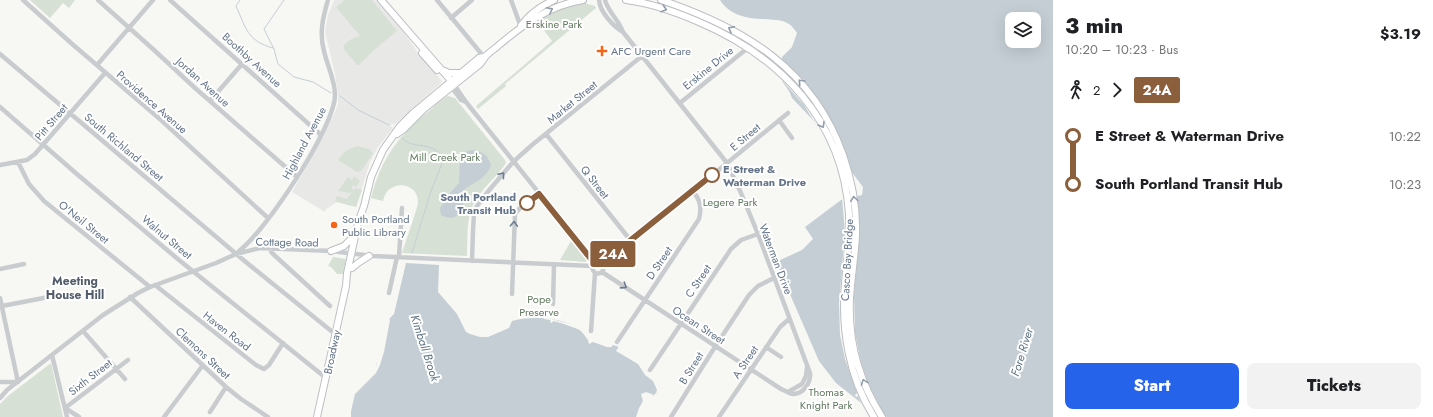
<!DOCTYPE html>
<meta charset="utf-8">
<style>
body{margin:0;font-family:Jost,sans-serif;background:#f2f2f2;color:#202124;height:100vh;display:flex;flex-direction:column;font-size:15px;white-space:nowrap}
*{box-sizing:border-box;margin:0}
p{font-size:13px;color:#757577}
.icon{flex:none;width:22px;height:22px;fill:none;stroke:currentColor;stroke-width:2;stroke-linecap:round;stroke-linejoin:round}
.map{position:relative;flex:1;overflow:hidden}
.side{display:flex;flex-direction:column;background:#fff;width:380px}
.side>*{flex:none}
.badge{padding:0 8px;border-radius:3px;font-size:14px;line-height:26px}
.buttons{position:absolute;left:1005px;top:12px;display:grid;gap:8px}
.buttons a{display:grid;place-items:center;width:36px;height:36px;border-radius:8px;background:#fff;box-shadow:0 4px 16px #0002;font-size:20px}
.map>.badge{position:absolute;translate:-50% -50%;box-shadow:0 0 0 2px #fff}
.legs{display:flex;align-items:center;gap:6px;height:44px;padding:0 12px;font-size:13px}
.legs p{margin-inline-start:auto}
.head{display:flex;align-items:center;justify-content:space-between;height:68px;padding:0 12px}
h1{font-size:22px;font-weight:800;line-height:30px}
.button{display:flex;gap:8px;margin-top:auto;padding:8px 12px}
.button a{flex:1;height:46px;border-radius:8px;background:#2563eb;color:#fff;font-size:16px;font-weight:800;line-height:46px;text-align:center}
.button a+a{background:#f2f2f2;color:#202124}
ul{padding:0 12px;list-style:none}
li{display:flex;align-items:center;gap:14px;height:48px;font-size:15px}
li i{display:grid;place-items:center;width:6px;height:100%;margin:0 5px;background:currentColor}
li i::after{content:'';width:10px;height:10px;margin:-5px;border:3px solid;border-radius:50%;background:#fff}
li p{margin-inline-start:auto}
li:first-child i{background:linear-gradient(#0000 50%,currentColor 0)}
li:last-child i{background:linear-gradient(currentColor 50%,#0000 0)}
main{display:flex;flex:1;min-height:0}
.map>svg:first-child{display:block}
.built{fill:#e8e8e7}
.green{fill:#d7e0d4}
.water{fill:#c4ced4;fill-rule:evenodd}
.pier{fill:#f7f7f4}
.lines{fill:none;stroke-linecap:round;stroke-linejoin:round}
.stream{stroke:#c4ced4;stroke-width:1}
.major-casing{stroke:#bbbec2;stroke-width:8}
.minor{stroke:#c9cccf;stroke-width:4.5}
.major{stroke:#fff;stroke-width:6}
.oneway{stroke:#929dac}
.oneway2{stroke:#6d7c8f}
.line-1-casing{stroke:#fff;stroke-width:9}
.line-1{stroke:#8b5e3c;stroke-width:6}
.poi-dot{fill:#f66515;stroke:#fff;stroke-width:1.5}
.stop-1-dot{fill:#fff;stroke:#8b5e3c;stroke-width:2}
.labels{text-anchor:middle;stroke-width:4;stroke-linejoin:round;paint-order:stroke}
.park-label{font-size:11px;fill:#61795f;stroke:#fff}
.poi-label{font-size:11px;fill:#637388;stroke:#fff;text-anchor:start}
.street-label{font-size:11px;fill:#637388;stroke:#fff}
.stop-label{font-size:11px;font-weight:bold;fill:#637388;stroke:#fff;text-anchor:start}
.neighbourhood-label{font-size:12px;font-weight:bold;fill:#525d6c;stroke:#fff}
.water-label{font-size:12px;font-style:italic;fill:#5f7584;stroke:#fff}
</style>
<main>
<div class="map">
<svg width="1053" height="417" viewBox="0 0 1053 417">
<rect width="100%" height="100%" fill="#f7f7f4"/>
<path class="built" d="M334,0h44l28,35 12,18 24,28 -2,3 -45,40 -5,1 3,3 -15,19 -8,15 -14,45 -19,-5 -11,7 -1,3 -33,-20 20,-35 23,-45 3,-8v-9l-3,-21 -10,-42 3,-17z"/>
<path class="green" d="M30,0h45l-6,8 -6,-5 -13,15z
M345,0h27l25,31 -22,18 -16,16h-2l-14,-17c4,-8 8,-9 17,-12l-24,-29z
M584,3l11,3 1,2 -91,76 1,2 -28,23 -2,-3 76,-65 -15,-20 25,-13z
M448,96l7,2 50,62 1,3c-7,11 -18,20 -26,31 -15,17 -12,41 -13,62l-65,-3c4,-12 8,-24 12,-36 1,-5 4,-10 4,-15 0,-21 -31,-23 -35,-1l-12,-3c10,-39 27,-62 58,-87 6,-5 12,-12 19,-15z
M358,146l11,3 4,4 -11,17 -5,2 -19,-12c5,-8 11,-12 20,-14z
M354,176l6,5 -4,6 -3,-2 -2,3 3,2 1,-2 7,2 -6,17 -19,-5 -2,-1 2,-5 10,3 6,-8 -3,2 -12,-2 10,-14 4,3z
M571,241l16,19 -1,2 -26,-2z
M333,257l13,2 -3,15h-6l-6,-7 -3,-1z
M51,363l12,54h-63v-13l8,-8z"/>
<path class="water" d="M720,0h333v417h-174l-43,-34 -17,-22 -43,-99 26,-12 11,-11 -8,-12 36,-27 21,-5 1,-8 -52,-69 -19,-20 -3,-7 -7,-10v-24l10,-10 5,-14c-2,-3 -5,-7 -8,-9 -7,-5 -17,-4 -25,-5 -16,0 -35,-4 -44,-19zM1012,19h22v22h-22z
M472,150c12,2 15,4 19,15 -5,14 -16,17 -28,25l-1,5 2,15c-9,8 -12,10 -23,5l-1,-7 9,-14 10,-11 1,-26 4,-5z
M406,263l33,2 -1,27 19,22 9,18 4,2 10,3h8l21,-9 3,-7c21,-6 64,-4 75,18l23,8 3,-2 6,2 21,15 7,13 4,1 9,12 -3,6 -5,2h-8l-5,21h-290l5,-23 20,-22 16,-54 4,-4z"/>
<path class="pier" d="M780,57l24,23 18,24 20,38 11,34 -29,-38 -20,-33 -24,-27z
M856,194l3,42 -5,60 1,37 6,29 7,21 16,32 3,2h-12l-12,-9 -5,-12 -2,1 -1,-2 2,-2 -12,-34 -5,-24 -1,-32 6,-71 -3,-34z
M544,317l30,8 8,3 7,9 20,8 3,-1v3h-5l-14,-5 -4,2 -1,-4 -5,-9 -22,-8 -8,-2 -1,2h-1l-1,-3 -6,-1z
M388,320h2l-6,32 -4,13 -4,8 -21,21 -4,17v6h-4l5,-22 24,-29 4,-21z
M619,346l22,14 7,13 5,3 8,12 -5,7 -10,2v6l-6,14h-4l3,-9 4,-7 -2,-7 5,-2 8,3 2,-2 1,-3 -4,-9 -8,-6 -7,-11 -22,-13z"/>
<g class="lines">
<path class="stream" d="M240,0l-4,6c10,22 11,35 37,42
M284,0l-20,29 10,20 4,15 16,13 19,5 18,11
M340,96l18,14 31,15
M402,138c9,11 25,4 36,14
M412,253l18,-59 13,-33 -2,-5"/>
<defs>
<path id="major" d="M381,0l72,83
M626,0c25,3 50,12 73,22 82,35 144,99 150,192 1,23 -2,46 -4,69 -4,46 4,95 29,134
M661,0c83,28 152,69 182,155 9,26 14,53 13,80 -1,22 -5,43 -6,64 -2,42 9,82 32,118
M521,26c8,-12 20,-20 33,-26
M422,53l15,17
M442,70l7,3h13
M397,134l7,-5 20,-20 55,-44c3,-3 4,-5 6,-8 3,-4 10,-8 14,-12 25,-21 51,-40 84,-45
M331,251l13,-5 11,-11
M352,268l6,-5 11,-7
M317,417l29,-131 1,-13 11,-50 6,-17 7,-29 12,-27 17,-24 12,-12 67,-56 5,-1"/>
</defs>
<use href="#major" class="major-casing"/>
<path class="minor" d="M23,0l48,43 90,77 107,98
M98,0l56,50 41,38 102,89
M170,0l151,135
M437,0l47,57
M511,0l10,27
M599,0c1,12 14,26 24,32
M451,18l21,-18
M0,54l247,209 88,71
M97,65l56,-65
M455,86l11,16 129,161
M452,88l9,12 5,2
M210,101l32,-37
M680,103l64,-52 5,-3h12
M0,107l78,68 101,85 147,118
M779,120l13,18
M546,134l85,107
M18,162l11,22 15,17 106,86
M0,165l27,-5 8,-6 70,-81
M270,249l2,4 58,53
M239,251c26,-19 96,-124 96,-156 0,-15 -8,-30 -11,-44 -5,-18 -1,-34 4,-51
M399,257l3,-49
M472,261l1,-30 1,-18 3,-7 9,-12 27,-32 19,-17 110,-89
M592.5 268a5.5 5.5 0 1 1 11 0a5.5 5.5 0 1 1-11 0Z
M601,264l92,-73 95,-78
M0,269l24,-5
M602,272l179,117c4,1 8,5 12,5 11,0 18,-12 17,-21l-52,-139 -17,-41 -14,-30 -104,-131c-4,-12 -15,-20 -18,-32
M155,285l101,80 8,4 5,-4 14,-22
M389,293l8,-36
M512,294l3,-80 4,-5 20,-15
M130,297l96,90 15,12 27,18
M0,298l18,84h-18
M553,304l1,-40
M2,306l52,-10
M83,331l42,48
M591,331l4,-58
M617,342l82,-123c3,-12 1,-19 -6,-28
M766,347l15,10
M52,355l15,62
M650,370l81,-121 10,-9 17,-6
M788,392l14,-8 4,-8 1,-9
M0,398l7,-8 96,-75 35,-22 12,-6 66,-24 20,-9 24,-6 71,3 42,5 219,10
M210,412l16,-25
M79,417l-14,-9 63,-48
M164,417l39,-52
M671,417l42,-67 36,-55 9,-9 16,-8
M719,417l61,-90 9,-8"/>
<use href="#major" class="major"/>
</g>
<defs><path id="oneway-chevron" d="M-2-3.5L2.5 0L-2 3.5" fill="none" stroke-width="1.6" stroke-linecap="round" stroke-linejoin="round"/></defs>
<g class="oneway">
<use href="#oneway-chevron" transform="translate(664 9) rotate(18)"/>
<use href="#oneway-chevron" transform="translate(550 10) rotate(-26)"/>
<use href="#oneway-chevron" transform="translate(731 29) rotate(-152)"/>
<use href="#oneway-chevron" transform="translate(801 82) rotate(-133)"/>
<use href="#oneway-chevron" transform="translate(822 125) rotate(60)"/>
<use href="#oneway-chevron" transform="translate(854 199) rotate(-97)"/>
<use href="#oneway-chevron" transform="translate(864 382) rotate(-111)"/>
</g>
<g class="oneway2">
<use href="#oneway-chevron" transform="translate(502 175) rotate(-50)"/>
<use href="#oneway-chevron" transform="translate(514 224) rotate(-87)"/>
<use href="#oneway-chevron" transform="translate(624 286) rotate(33)"/>
</g>
<g class="lines">
<defs>
<path id="line-1" d="M527,203l12,-9 56,70h6l111,-89"/>
</defs>
<use href="#line-1" class="line-1-casing"/>
<use href="#line-1" class="line-1"/>
</g>
<g class="poi-dot">
<path d="M600 45h4v4h4v4h-4v4h-4v-4h-4v-4h4z"/>
<circle cx="334" cy="225" r="4"/>
</g>
<g class="stop-1-dot">
<circle cx="712" cy="175" r="7"/>
<circle cx="527" cy="203" r="7"/>
</g>
<g class="labels">
<g class="park-label">
<text x="554" y="28">Erskine Park</text>
<text x="445" y="161">Mill Creek Park</text>
<text x="730" y="206">Legere Park</text>
<text x="539" y="303">Pope<tspan x="539" dy="13">Preserve</tspan></text>
<text x="826" y="396">Thomas<tspan x="826" dy="13">Knight Park</tspan></text>
</g>
<g class="poi-label">
<text x="611" y="55">AFC Urgent Care</text>
<text x="342" y="223">South Portland<tspan x="342" dy="13">Public Library</tspan></text>
</g>
<g class="street-label">
<text transform="translate(252 60) rotate(42)" y="4">Boothby Avenue</text>
<text transform="translate(708 68) rotate(-39)" y="4">Erskine Drive</text>
<text transform="translate(203 82) rotate(42)" y="4">Jordan Avenue</text>
<text transform="translate(152 102) rotate(41)" y="4">Providence Avenue</text>
<text transform="translate(572 102) rotate(-39)" y="4">Market Street</text>
<text transform="translate(51 122) rotate(-50)" y="4">Pitt Street</text>
<text transform="translate(745 137) rotate(-40)" y="4">E Street</text>
<text transform="translate(304 143) rotate(-62)" y="4">Highland Avenue</text>
<text transform="translate(124 147) rotate(40)" y="4">South Richland Street</text>
<text transform="translate(595 182) rotate(52)" y="4">Q Street</text>
<text transform="translate(84 222) rotate(39)" y="4">O'Neil Street</text>
<text transform="translate(167 237) rotate(40)" y="4">Walnut Street</text>
<text transform="translate(287 242) rotate(1)" y="4">Cottage Road</text>
<text transform="translate(776 259) rotate(69)" y="4">Waterman Drive</text>
<text transform="translate(847 260) rotate(-87)" y="4">Casco Bay Bridge</text>
<text transform="translate(659 263) rotate(-56)" y="4">D Street</text>
<text transform="translate(698 281) rotate(-56)" y="4">C Street</text>
<text transform="translate(699 325) rotate(33)" y="4">Ocean Street</text>
<text transform="translate(227 331) rotate(38)" y="4">Haven Road</text>
<text transform="translate(332 352) rotate(-78)" y="4">Broadway</text>
<text transform="translate(203 353) rotate(43)" y="4">Clemons Street</text>
<text transform="translate(745 362) rotate(-56)" y="4">A Street</text>
<text transform="translate(691 368) rotate(-58)" y="4">B Street</text>
<text transform="translate(90 377) rotate(-38)" y="4">Sixth Street</text>
</g>
<g class="stop-label">
<text x="723" y="173">E Street &amp;<tspan x="723" dy="13">Waterman Drive</tspan></text>
<text x="516" y="201" text-anchor="end">South Portland<tspan x="516" dy="13">Transit Hub</tspan></text>
</g>
<g class="neighbourhood-label">
<text x="75" y="285">Meeting<tspan x="75" dy="14">House Hill</tspan></text>
</g>
<g class="water-label">
<text transform="translate(425 348) rotate(72)" y="4">Kimball Brook</text>
<text transform="translate(1022 352) rotate(-73)" y="4">Fore River</text>
</g>
</g>
</svg>
<div class="buttons">
<a><svg class="icon" aria-label="layers" viewBox="0 0 24 24"><path d="M12 4l9 5-9 5-9-5zM3 14l9 5 9-5"/></svg></a>
</div>
<b class="badge" style="left:613px;top:254px;background:#8b5e3c;color:#fff">24A</b>
</div>
<section class="side">
<div class="head"><div><h1>3 min</h1><p>10:20 – 10:23 · Bus</p></div><b>$3.19</b></div>
<div class="legs"><svg class="icon" aria-label="walk" viewBox="0 0 24 24"><circle cx="13" cy="4" r="2"/><path d="M13 8l-2 6 4 7M11 14l-3 7M7 12l3-4h3l4 4"/></svg>2<svg class="icon" aria-label="forward" viewBox="0 0 24 24"><path d="M9 5l7 7-7 7"/></svg><b class="badge" style="background:#8b5e3c;color:#fff">24A</b></div>
<ul>
<li><i style="color:#8b5e3c"></i><b>E Street &amp; Waterman Drive</b><p>10:22</p></li>
<li><i style="color:#8b5e3c"></i><b>South Portland Transit Hub</b><p>10:23</p></li>
</ul>
<div class="button"><a>Start</a><a>Tickets</a></div>
</section>
</main>
